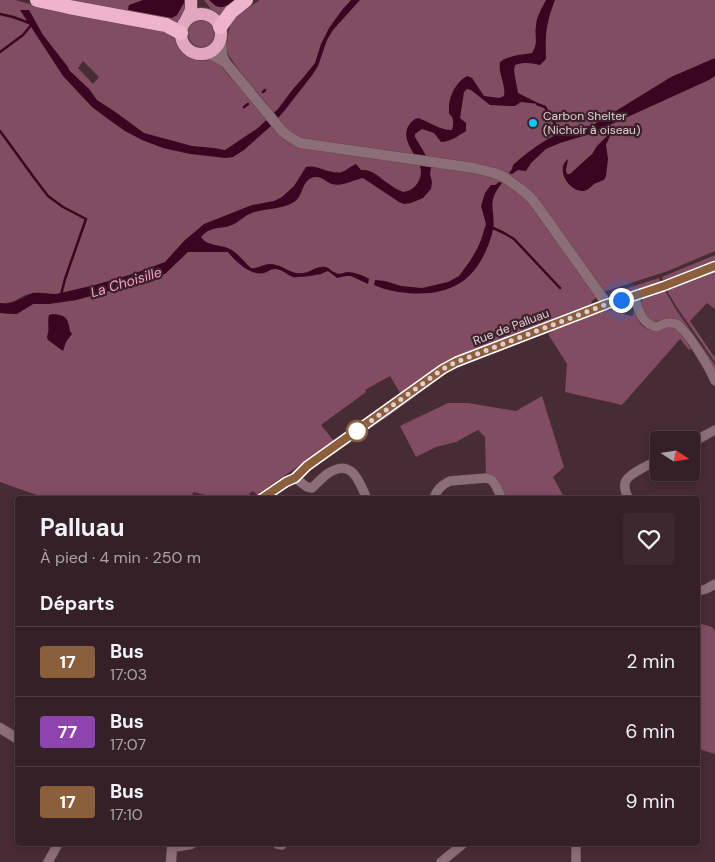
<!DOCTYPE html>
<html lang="fr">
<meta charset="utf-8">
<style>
body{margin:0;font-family:"DM Sans",sans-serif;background:#3d2830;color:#f1f3f6;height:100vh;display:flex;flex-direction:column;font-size:19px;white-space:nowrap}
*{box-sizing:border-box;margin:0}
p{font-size:16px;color:#aaa3a8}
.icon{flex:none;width:28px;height:28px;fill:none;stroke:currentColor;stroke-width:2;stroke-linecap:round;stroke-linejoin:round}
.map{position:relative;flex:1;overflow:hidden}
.details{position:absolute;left:15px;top:496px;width:685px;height:350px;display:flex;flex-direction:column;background:#352028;border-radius:5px;box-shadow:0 2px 8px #0003,0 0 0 1px #4f3e45}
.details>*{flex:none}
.badge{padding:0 10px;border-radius:4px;font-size:18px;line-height:32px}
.needle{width:32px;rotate:102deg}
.tools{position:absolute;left:650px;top:431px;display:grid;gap:10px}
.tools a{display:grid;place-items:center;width:50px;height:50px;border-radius:5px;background:#352028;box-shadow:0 2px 8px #0003,0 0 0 1px #4f3e45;font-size:25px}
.you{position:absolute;width:25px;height:25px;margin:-12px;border:4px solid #fff;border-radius:50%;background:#1a73e8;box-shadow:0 0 0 8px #1a73e833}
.map>.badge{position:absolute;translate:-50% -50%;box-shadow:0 0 0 2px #fff}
h2{padding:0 25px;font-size:19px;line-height:45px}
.round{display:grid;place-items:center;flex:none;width:52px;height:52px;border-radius:5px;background:#3d2830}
.summary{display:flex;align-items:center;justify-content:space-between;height:85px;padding:0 25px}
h1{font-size:24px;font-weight:700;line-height:38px}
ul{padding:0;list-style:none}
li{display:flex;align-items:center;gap:15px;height:70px;padding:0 25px;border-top:1px solid #4f3e45}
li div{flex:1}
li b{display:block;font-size:19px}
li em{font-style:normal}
li .badge{min-width:55px;font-weight:700;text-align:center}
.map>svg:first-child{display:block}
.green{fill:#824c61;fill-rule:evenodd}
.water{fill:#3b0420}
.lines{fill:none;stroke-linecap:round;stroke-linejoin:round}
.stream{stroke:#3b0420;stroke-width:2.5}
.minor-casing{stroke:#634851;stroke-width:10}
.tertiary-casing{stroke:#634851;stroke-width:11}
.primary-casing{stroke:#634851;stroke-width:14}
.trunk-casing{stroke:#634851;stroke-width:15}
.minor{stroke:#8c6e79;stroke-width:9}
.tertiary{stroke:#8c6e79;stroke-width:10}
.primary{stroke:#e2a7bc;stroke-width:12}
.trunk{stroke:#eeb4ca;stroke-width:14}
.line-casing{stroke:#fff;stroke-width:11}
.line{stroke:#8b5e3c;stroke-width:8}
.walk{stroke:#e0cdd3;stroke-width:5;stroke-dasharray:0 9}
.poi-dot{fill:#01cbf9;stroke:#3c212b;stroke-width:2}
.stop-dot{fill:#fff;stroke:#8b5e3c;stroke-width:2.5}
.labels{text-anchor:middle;stroke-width:4.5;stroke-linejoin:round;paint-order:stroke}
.poi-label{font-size:12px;fill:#e0cdd3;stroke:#3c212b;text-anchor:start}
.street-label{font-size:12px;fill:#e0cdd3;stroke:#3c212b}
.water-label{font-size:14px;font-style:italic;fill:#fc9fc3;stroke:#3c212b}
</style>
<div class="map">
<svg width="715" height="862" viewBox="0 0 715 862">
<rect width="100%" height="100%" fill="#472b35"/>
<path class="green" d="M0,0h15l37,10 115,22c10,5 12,17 21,22 9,6 21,4 30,9 4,3 7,8 10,12 12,12 22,25 33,38l7,-8c-8,-10 -40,-46 -42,-56 0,-6 4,-25 6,-30l28,-19h455v251l-47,20 -65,21 -12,10 1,1 -2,3 -135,53 -53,37 -12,-20 -25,14 1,2 -45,33 13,16 -77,54 -4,-4 -4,3v3l-2,2h-7l-5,-2 -1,2c-8,0 -17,1 -22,-4l-2,1 -17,-4 -2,7h-143l-48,-17v-169l14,1 19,-10h15l28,-4 50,-14 25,-9 13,-3 -1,-11c-32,14 -70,25 -104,31 -9,1 -18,-3 -27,-1 -13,3 -16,11 -32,10zM83,61l16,16 -6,7 -15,-16z
M56,0h132l-6,19 -4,8z
M204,0h38l-20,17 -11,-8z
M188 33a14 14 0 1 1 28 0a14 14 0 1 1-28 0Z
M715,255v8l-51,20 -2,-6z
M715,269v40l-8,-6 -17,18 25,37v4l-39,-56 -10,-17z
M659,278l2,6 -35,12 -1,-5 3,-3z
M664,289l13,22 38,54v7l-39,-53c-11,-2 -19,4 -27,2l-9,-17 4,-7z
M619,308l5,1 -1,5 10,2 1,-5c6,15 10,21 27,18 4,-1 8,-3 12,-2 8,3 13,15 18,22l-2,1 -9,-11 -58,66 -57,-13 2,-28 -19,-30c15,-11 52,-23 71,-26z
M542,396l22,71 -11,10 12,22h-63l-16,-21 -1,-41 -7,-7 -22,12 -20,5 -20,10 -16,-31 48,-23h20l48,8z
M698,623l14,4 3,4v123l-17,-5z"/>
<path class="water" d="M143,0h42v1l-8,14 -5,3 -43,-8 -1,-1 1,-4z
M209,0h26c-12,8 -15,11 -26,0z
M351,0h9l-27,30 -6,10 -9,26 -5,8 -28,36 -14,16 -27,24 -11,7 -7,1 -36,-4 -27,-6 -21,-8 -17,-9 -17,-12 -16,-12 -29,-31 -43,-66h9l14,25 25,32 1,3 20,19 8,11 17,11 30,22 48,13 22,2 11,2 33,-22 20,-19 15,-20 9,-10 13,-16 6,-19 8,-16 13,-18z
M546,0h9c-9,23 -10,35 -9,59l-6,6c-9,-2 -16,-3 -25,0l-1,6 4,22 18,9 3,2 -18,-2 -6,4h-6l-19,-1 -19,-15 -4,-1 -3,3 -4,26 6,5v8c-8,5 -16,11 -25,11l-7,-9 -12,-4 -7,5v3l9,15 7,15 -1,7 2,8 -1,7 -8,9 -12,5 -7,1 -5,-2 -36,-24c-10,2 -21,9 -31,6 -6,-2 -10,-8 -17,-7 -14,2 -11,19 -21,25 -13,8 -29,6 -42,11 -7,2 -13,9 -20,12 -12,5 -20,0 -31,12 7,10 20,7 29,12 9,5 14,13 21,19 7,1 12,-4 19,-4 10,0 17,7 26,9 14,2 16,-6 26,-6 7,-1 8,4 14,6 3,2 7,0 11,-1 7,0 16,3 22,7l-1,5 -17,-8h-5l-9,2 -9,-7c-3,1 -5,2 -7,3 -4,1 -24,4 -28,3 -6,-2 -11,-8 -18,-8 -5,0 -7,3 -11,4 -14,3 -29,-12 -36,-21h-40l-23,22 -12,2 -26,10 -51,14 -28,4h-15l-16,10 -17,-1v-10l6,1 8,-2 19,-9 23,1 39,-9 41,-12 29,-11 19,-21 20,-17 48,-19 22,-4 8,-4 12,-11 12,-19c12,-3 23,8 36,5 5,-2 9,-6 14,-8l5,6c13,-1 18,8 28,14 4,3 9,6 14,8 12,-1 21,-14 17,-26 -5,-13 -20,-27 -11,-41 3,-4 5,-6 9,-7 12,4 21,12 34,12 1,-4 2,-9 0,-13 -3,-5 -3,0 -3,-7 -1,-13 7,-28 18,-34l5,2 12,18 15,2 5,-2c2,-12 -6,-22 -4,-34 9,-7 21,-7 32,-9 7,-11 2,-16 4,-27 0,-9 6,-18 10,-26z
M715,58v18l-6,4 -119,54 -30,9 -14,6 -15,14 -5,8 -8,-1 -6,4 -3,-1 3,-4 1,-4c16,-14 32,-27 53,-34 9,-3 18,-3 27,-6l78,-48z
M608,135l2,1 -4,9 2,14 -2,17 -2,4c-3,1 -5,2 -8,3 -5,2 -7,8 -13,8 -15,0 -28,-23 -15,-32l-2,11 1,4h3l22,-20 5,-8z
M499,182l3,1c-18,22 -4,28 -10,51 -13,44 -38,63 -85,59 -11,-1 -22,-3 -33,-8l1,-5 10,1 16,5 21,2 26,-6 11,-6 11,-15 7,-12 4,-9 5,-16 -5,-18 4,-13 6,-8h4z
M53,314c14,1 15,5 17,17l2,3 -6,8 -3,9 -15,-11 -1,-3c3,-10 0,-13 2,-22z"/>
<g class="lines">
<path class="stream" d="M0,14l13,3 19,7 -9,11 -23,17
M263,92l2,-2
M537,104l8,3 17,29
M244,107l4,-3
M0,131l35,48 13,17 15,11 23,12 -21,60 -4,16
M491,227l13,6 10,6 46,49"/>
<defs>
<path id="minor" d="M634,296c5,14 7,28 23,31 5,-2 8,-5 14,-4 4,0 8,2 10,5 10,9 29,40 34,53
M607,304c37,-10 72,-24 108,-39
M691,443l24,-13
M295,478l12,9 5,1c5,-5 10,-10 15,-14 25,-17 32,7 40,25
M433,499c4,-9 8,-14 17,-18l36,-3 6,2 4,6 6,13
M629,499c-3,-5 -5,-11 -4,-16 2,-9 26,-19 34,-23
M698,591l8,-2 9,-5
M277,844l5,1
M48,862l10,-18
M441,862l22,-18
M576,862v-18"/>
<path id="tertiary" d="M221,39l1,16 3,7
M204,53l8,2 13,7 58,70 7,5 10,6 174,25 20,5 10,4 18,13 9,8 7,9 69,97 -140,54 -24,11 -57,42 -79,55 -12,12 -10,4 -24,17
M0,728l18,11
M172,847l19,-3
M171,862l1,-15"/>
<path id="primary" d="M181 34a20 20 0 1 1 40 0a20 20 0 1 1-40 0Z
M186,20l5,-10v-10"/>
<path id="trunk" d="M37,0l32,7 97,18 15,8
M220,27l11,-15 15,-12"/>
</defs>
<use href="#minor" class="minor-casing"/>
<use href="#tertiary" class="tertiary-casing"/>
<use href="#primary" class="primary-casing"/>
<use href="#trunk" class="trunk-casing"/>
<use href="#minor" class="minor"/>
<use href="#tertiary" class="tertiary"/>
<use href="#primary" class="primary"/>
<use href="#trunk" class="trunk"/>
</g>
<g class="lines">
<defs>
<path id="line" d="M261,499l25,-17 9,-4 12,-12 136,-97 13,-7 151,-58 27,-8 30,-10 51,-20"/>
</defs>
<use href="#line" class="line-casing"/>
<use href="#line" class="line"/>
<path class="walk" d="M357,431l86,-62 13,-7 151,-58 14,-4"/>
</g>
<circle class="poi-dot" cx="533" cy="123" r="5"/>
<circle class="stop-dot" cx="357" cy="431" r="10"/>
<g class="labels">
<g class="poi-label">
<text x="543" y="120">Carbon Shelter<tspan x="543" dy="14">(Nichoir à oiseau)</tspan></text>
</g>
<g class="street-label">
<text transform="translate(511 327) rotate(-21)" y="4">Rue de Palluau</text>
</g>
<g class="water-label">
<text transform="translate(126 282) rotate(-17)" y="5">La Choisille</text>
</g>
</g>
</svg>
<div class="tools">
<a><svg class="needle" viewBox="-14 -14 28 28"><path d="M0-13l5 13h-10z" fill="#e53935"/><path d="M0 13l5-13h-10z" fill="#aaa3a8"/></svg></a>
</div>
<div class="you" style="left:621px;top:300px"></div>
<section class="details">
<div class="summary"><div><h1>Palluau</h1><p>À pied · 4 min · 250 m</p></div><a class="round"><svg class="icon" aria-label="heart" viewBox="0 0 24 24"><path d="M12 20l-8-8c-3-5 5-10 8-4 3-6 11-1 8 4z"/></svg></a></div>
<h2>Départs</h2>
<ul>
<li><span class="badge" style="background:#8b5e3c;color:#fff">17</span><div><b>Bus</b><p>17:03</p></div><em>2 min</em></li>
<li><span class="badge" style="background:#8e44ad;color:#fff">77</span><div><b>Bus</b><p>17:07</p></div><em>6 min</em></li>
<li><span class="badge" style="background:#8b5e3c;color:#fff">17</span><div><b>Bus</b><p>17:10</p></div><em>9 min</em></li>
</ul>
</section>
</div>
